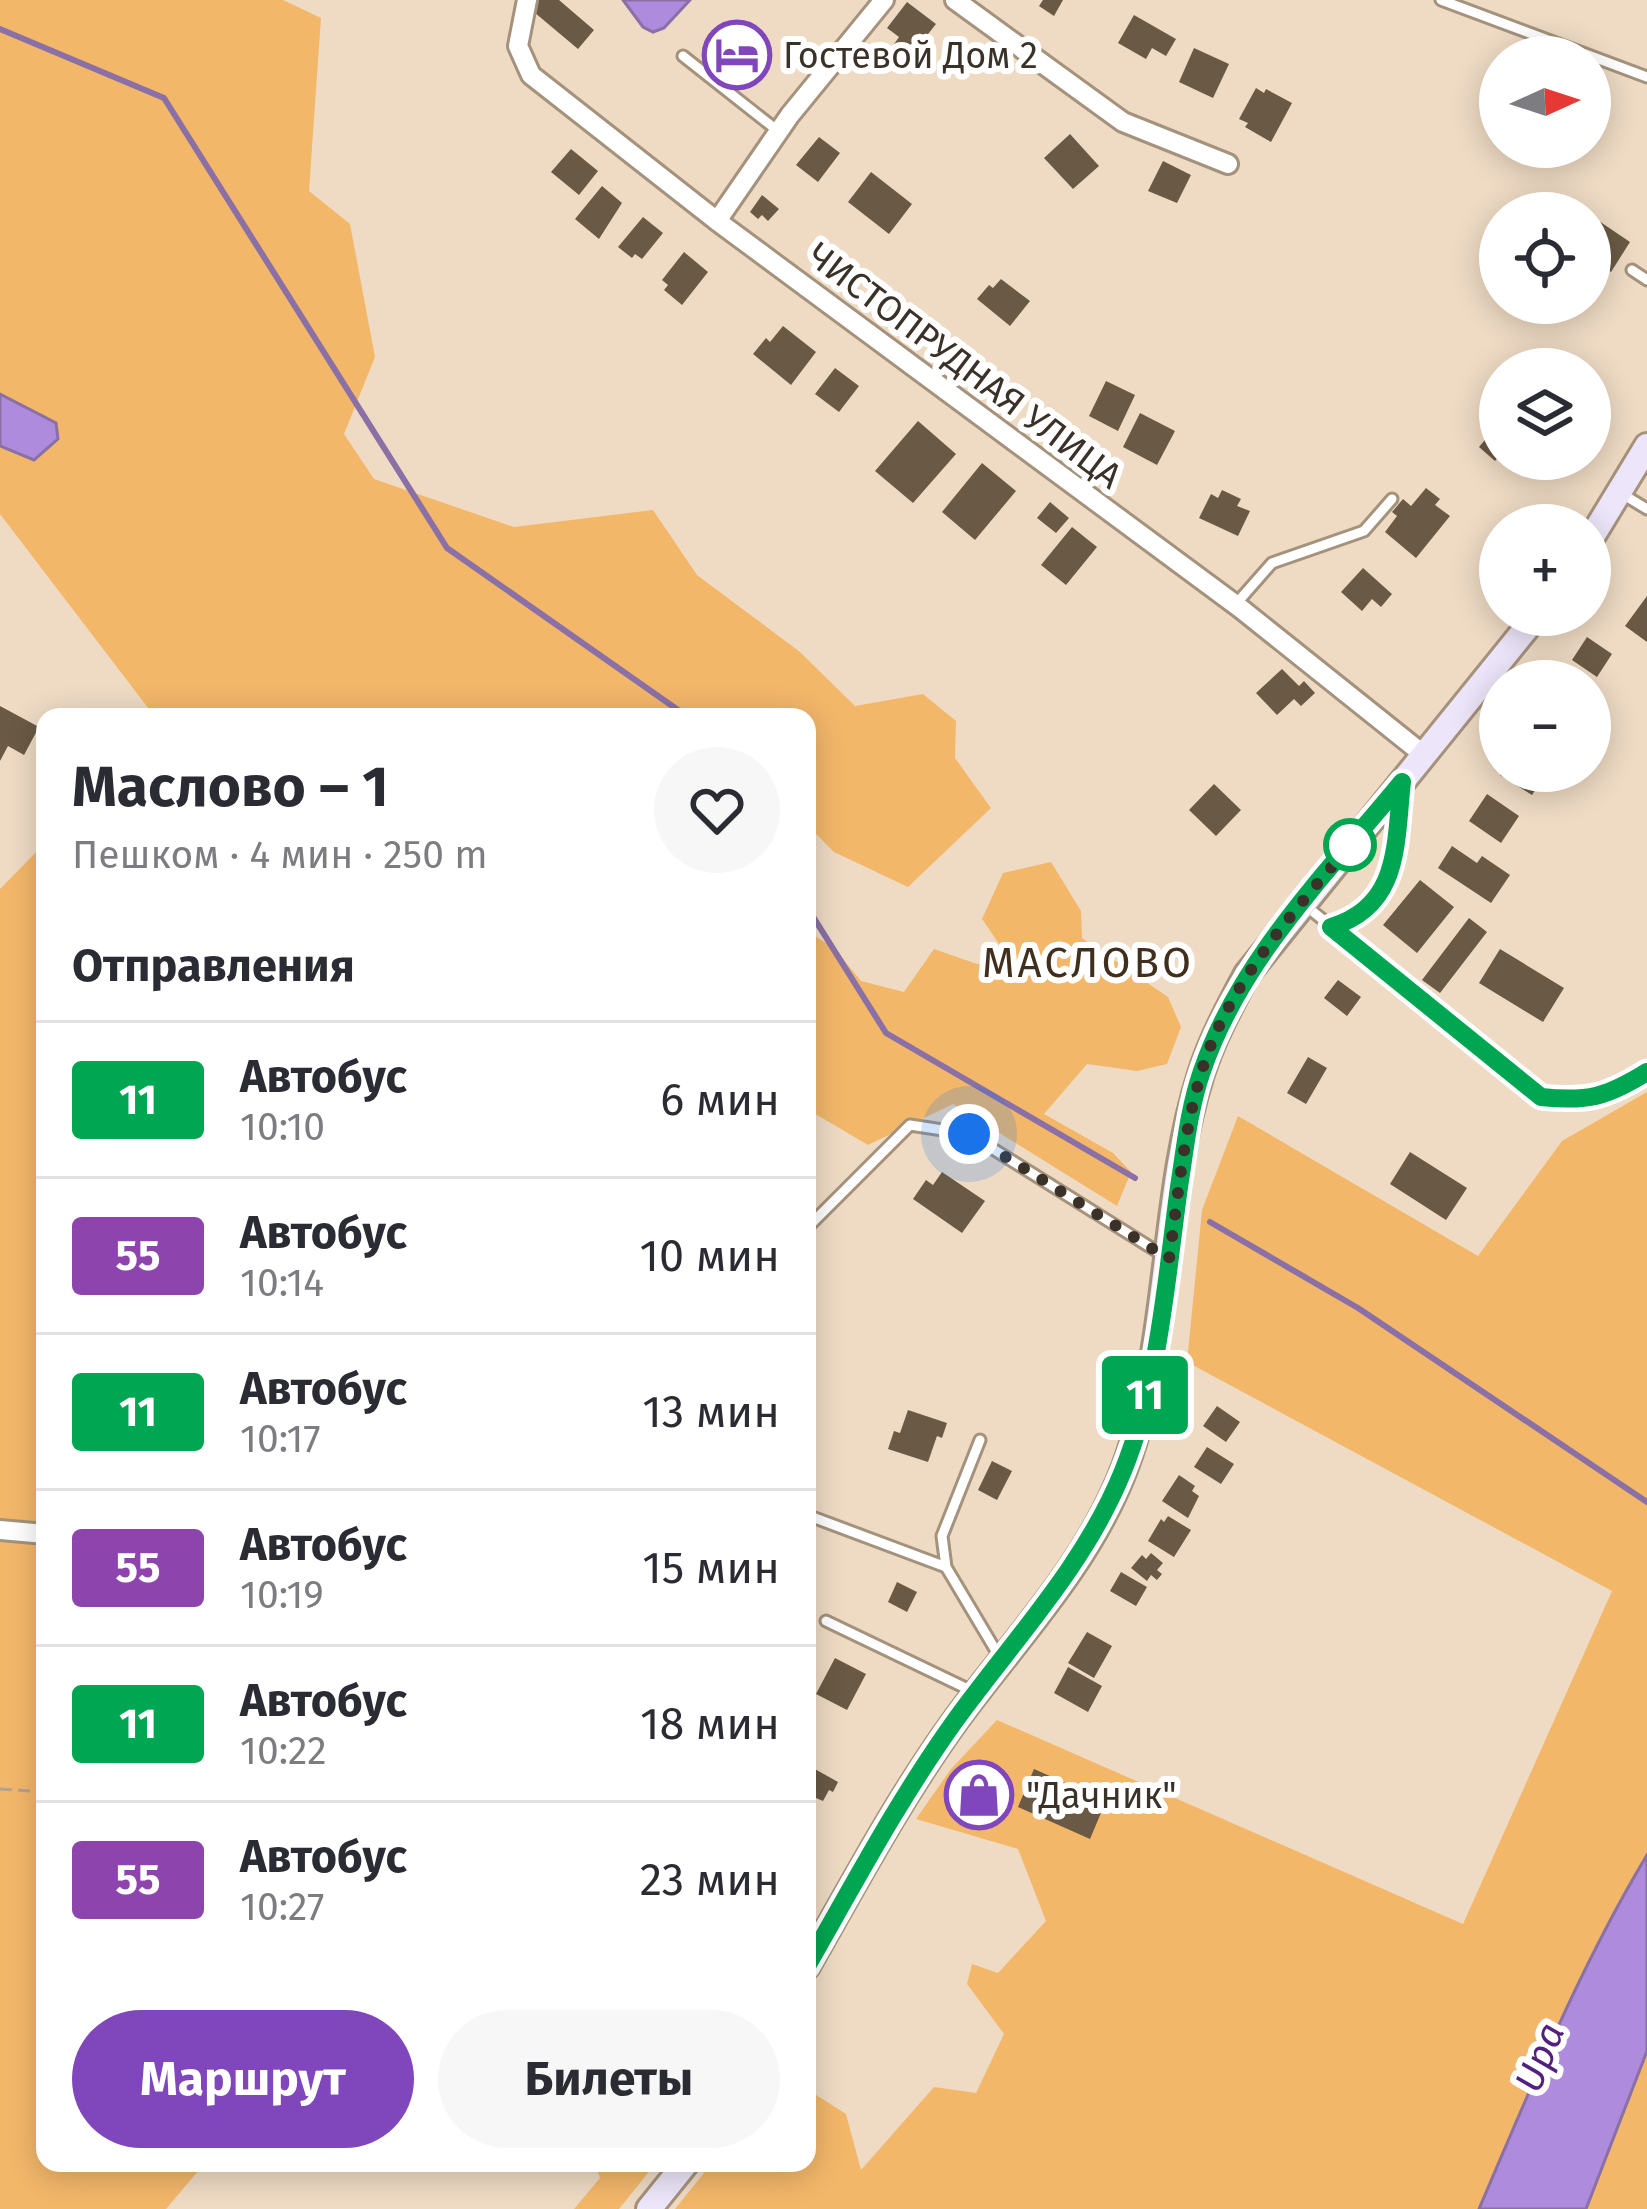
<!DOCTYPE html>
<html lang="ru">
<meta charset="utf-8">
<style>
body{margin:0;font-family:"Fira Sans",sans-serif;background:#f7f7f7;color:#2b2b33;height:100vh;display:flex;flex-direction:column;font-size:45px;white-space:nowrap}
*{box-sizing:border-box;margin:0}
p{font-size:39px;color:#7c7c81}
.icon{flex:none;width:66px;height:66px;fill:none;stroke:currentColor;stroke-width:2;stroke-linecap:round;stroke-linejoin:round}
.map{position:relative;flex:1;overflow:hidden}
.panel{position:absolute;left:36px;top:708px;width:780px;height:1464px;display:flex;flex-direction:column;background:#fff;border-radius:24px;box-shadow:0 6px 30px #0003}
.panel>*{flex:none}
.badge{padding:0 24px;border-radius:9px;font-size:42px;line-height:78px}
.needle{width:78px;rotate:87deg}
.fabs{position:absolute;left:1479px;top:36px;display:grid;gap:24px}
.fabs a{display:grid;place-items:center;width:132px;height:132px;border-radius:50%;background:#fff;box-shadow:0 6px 30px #0003;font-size:60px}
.you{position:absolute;width:60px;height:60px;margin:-30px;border:9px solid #fff;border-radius:50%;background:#1a73e8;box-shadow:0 0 0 18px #1a73e833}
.map>.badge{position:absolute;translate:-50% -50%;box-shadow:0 0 0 6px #fff}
h2{padding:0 36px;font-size:45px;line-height:108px}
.round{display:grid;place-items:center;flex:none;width:126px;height:126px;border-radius:63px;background:#f7f7f7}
.head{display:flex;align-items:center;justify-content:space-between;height:204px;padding:0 36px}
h1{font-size:57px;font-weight:700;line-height:90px}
.action{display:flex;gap:24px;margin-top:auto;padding:24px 36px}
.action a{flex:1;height:138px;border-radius:72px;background:#8046bc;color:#fff;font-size:48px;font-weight:700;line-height:138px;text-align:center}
.action a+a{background:#f7f7f7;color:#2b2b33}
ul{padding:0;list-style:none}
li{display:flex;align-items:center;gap:36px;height:156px;padding:0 36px;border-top:3px solid #e1e1e2}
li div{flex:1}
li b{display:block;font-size:45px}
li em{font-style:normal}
li .badge{min-width:132px;font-weight:700;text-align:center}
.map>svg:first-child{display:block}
.green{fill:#f3b76a}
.water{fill:#ae8bdc;stroke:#8b70a6;stroke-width:3}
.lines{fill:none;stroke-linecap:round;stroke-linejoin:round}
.stream{stroke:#8b70a6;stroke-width:6}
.building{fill:#6a5a45}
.service-casing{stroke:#a4927c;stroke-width:15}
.minor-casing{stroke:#a4927c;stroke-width:24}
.secondary-casing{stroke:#a4927c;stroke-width:30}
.path{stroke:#b2a28f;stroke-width:3;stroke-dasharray:12 6;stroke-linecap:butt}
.service{stroke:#fff;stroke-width:9}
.minor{stroke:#fff;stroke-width:18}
.secondary{stroke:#ede5f9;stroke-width:24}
.line-casing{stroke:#fff;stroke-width:27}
.line{stroke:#00a651;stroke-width:18}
.walk{stroke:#3a3229;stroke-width:12;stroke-dasharray:0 21.6}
.stop-dot{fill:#fff;stroke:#00a651;stroke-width:6}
.labels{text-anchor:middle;stroke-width:12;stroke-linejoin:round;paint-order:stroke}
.poi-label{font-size:36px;fill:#3a3229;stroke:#fff;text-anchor:start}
.street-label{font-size:36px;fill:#3a3229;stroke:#fff}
.water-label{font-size:39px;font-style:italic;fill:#522180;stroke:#fff}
.quarter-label{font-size:42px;letter-spacing:3px;fill:#3f2f1c;stroke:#fff}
</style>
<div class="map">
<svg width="1647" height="2209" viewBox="0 0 1647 2209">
<rect width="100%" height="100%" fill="#efdbc4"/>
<path class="green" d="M0,0h283l38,18 -12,173 41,33 25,133 -31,77 30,45 140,48 139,-17 44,65 103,77 55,54 68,-12 33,27 -1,37 36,50 -83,79 -74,-35 -27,-27v-108h-652l-155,-203z
M45,843v1320h160l-39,46h-166v-1320z
M1051,862l30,49 1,27 86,59 13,30 -14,37 -30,7 -50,-7 -43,50 69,39 18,19 -14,34 -164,-102 -85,41 -61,-36v-178l27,17 27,33 43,11 30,-43 43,15 33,-4 -28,-41 21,-46z
M1647,1092v763c-68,113 -117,233 -168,354h-804l37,-46h95v-74l39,25 15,56 73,-83 42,6 28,-59 -37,-50 5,-20 26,9 48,-52 -28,-72 -102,-30 35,-50 46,-49 466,204 149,-333 -425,-229 15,-152 36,-94 240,140 84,-115z
M1647,2051v158h-61l57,-151z
M595,2163h61l-37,46h-45l26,-31z"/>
<path class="water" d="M623,0h67l-26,28 -11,4 -10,-5z
M0,394l56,29 2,16 -24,21 -34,-14z
M1647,1855v196l-61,158h-107c52,-121 100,-241 168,-354z"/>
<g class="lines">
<path class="stream" d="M0,29l164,69 283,450 241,169
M807,907l79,126 249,145
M1210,1222l148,86 289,194"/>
</g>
<path class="building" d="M534,0h25l35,30 -16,19 -50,-42z
M1043,0h20l-9,16 -15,-10z
M907,2l29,22 -30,38 -16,-12 9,-13 -12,-9z
M1134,15l42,24 -10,17 -14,-8 -6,11 -28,-16z
M731,32l30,25 -19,21 -29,-26z
M1194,48l35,16 -16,34 -34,-16z
M1256,88l8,5 2,-4 26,14 -21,39 -26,-15 3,-4 -9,-4z
M1070,134l29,32 -26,23 -29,-31z
M819,137l21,16 -22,29 -22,-17z
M571,149l27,22 -19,24 -28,-23z
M1163,161l28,14 -14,28 -29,-12z
M871,172l41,32 -23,30 -41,-32z
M602,186l20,17 -23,36 -24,-20z
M762,195l17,14 -11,12 -6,-6 -4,4 -8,-7z
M643,217l20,16 -21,26 -7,-5 -3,4 -14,-11z
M1596,219l34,23 -19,30 -21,-13v-30z
M684,252l24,20 -26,33 -18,-15 4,-5 -6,-5z
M1001,279l29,22 -20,25 -33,-27 12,-14 4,3z
M783,326l33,26 -25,33 -38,-31 13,-16 4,4z
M1531,357l15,12h-31l7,-8 4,3z
M835,368l24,18 -20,26 -24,-18z
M1106,381l29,14 -17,36 -29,-15z
M1140,413l35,18 -18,34 -34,-18z
M918,421l38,33 -43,49 -38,-32z
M1500,422v33l-5,6 -16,-14z
M982,463l34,28 -41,49 -33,-28z
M1426,488l14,11 -5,6 15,11 -34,42 -31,-26 12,-16 -5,-4 11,-13 8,7z
M1222,490l19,9 -4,7 13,5 -12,25 -39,-18 12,-24 7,4z
M1050,502l19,16 -13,15 -19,-15z
M1072,527l25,20 -31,38 -25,-20z
M1363,568l29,26 -11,13 -9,-8 -10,12 -21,-19z
M1647,596v46l-22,-16z
M1587,637l25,17 -15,23 -25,-17z
M1282,669l17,17 5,-5 11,12 -14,13 -7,-7 -17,16 -21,-22z
M0,706l39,21 -15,28 -16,-9 -8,15z
M1503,771h44l-15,24 -32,-20z
M1214,784l27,26 -25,26 -27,-26z
M1487,794l32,22 -18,27 -32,-22z
M1452,846l25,17 5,-7 28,19 -19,28 -53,-35z
M1420,880l34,27 -37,46 -34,-28z
M1469,918l18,14 -47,61 -18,-13z
M1500,949l64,39 -21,34 -64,-39z
M1338,980l23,17 -14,19 -23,-18z
M1308,1057l19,11 -21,36 -19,-11z
M1410,1152l57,36 -21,32 -56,-36z
M942,1172l43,29 -23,32 -49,-34 13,-19 7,5z
M1217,1406l23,16 -14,20 -23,-16z
M908,1410l39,13 -5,15 -5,-2 -9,26 -40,-13 6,-18 6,2z
M1207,1447l27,17 -13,20 -27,-17z
M992,1461l20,10 -15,29 -19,-10z
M1179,1475l16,11 -3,5 7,5 -11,22 -26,-17z
M1168,1516l23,14 -17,27 -26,-16 13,-22 3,3z
M1151,1553l12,10 -6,7 5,4 -5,6 -6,-5 -4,6 -16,-13 11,-13 4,4z
M1121,1572l26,15 -11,19 -26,-15z
M897,1582l20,10 -10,20 -19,-10z
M1087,1632l25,14 -18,32 -26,-15z
M835,1658l31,16 -19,36 -31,-16z
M1068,1667l34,19 -14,26 -34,-19z
M973,1767l30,13 -19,44 -30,-13z
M813,1768l25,14 -5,10 -4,-2 -6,11 -7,-3 -5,9 -4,-2v-26z
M1034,1769l72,32 -16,38 -72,-32z"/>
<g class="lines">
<defs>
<path id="service" d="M1441,0l206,77
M683,56l95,75
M1632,270l15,10
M1619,492l28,17
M1235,605l37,-42 92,-32 28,-32
M1306,906l235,191c47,5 66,0 106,-25
M1331,927c66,-20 63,-75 69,-132
M807,1228l103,-103 59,9 197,123
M807,1515l139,52 53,89
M946,1567l-4,-31 38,-96
M826,1621l146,70"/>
<path id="minor" d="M527,0l-9,46 13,29 186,146 523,387 184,147
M955,0l168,122 105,42
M717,221l73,-106 94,-115
M0,1530l45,4"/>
<path id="secondary" d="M1590,540l57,-94
M807,1966c48,-84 94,-171 151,-249 60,-81 131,-154 167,-250 47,-127 36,-268 76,-393 11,-35 29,-68 46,-100l290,-359
M649,2209l37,-46"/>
</defs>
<use href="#service" class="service-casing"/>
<use href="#minor" class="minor-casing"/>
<use href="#secondary" class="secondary-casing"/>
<path class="path" d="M0,1789l45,3"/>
<use href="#service" class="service"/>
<use href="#minor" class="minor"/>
<use href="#secondary" class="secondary"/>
</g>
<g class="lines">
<defs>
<path id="line" d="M807,1966c48,-84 93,-169 150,-248 59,-81 128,-153 166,-247 36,-89 43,-190 56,-284 6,-38 10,-79 23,-116 38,-112 126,-199 200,-289 -7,61 -1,124 -71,145l210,170c47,5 66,0 106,-25"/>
</defs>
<use href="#line" class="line-casing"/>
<use href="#line" class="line"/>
<path class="walk" d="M969,1134l200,125c9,-61 14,-123 31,-182 26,-93 95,-166 155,-238l-5,6"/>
</g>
<defs>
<symbol id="hotel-ring" viewBox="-11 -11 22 22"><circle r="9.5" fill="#fff" stroke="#8046bc" stroke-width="1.5"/><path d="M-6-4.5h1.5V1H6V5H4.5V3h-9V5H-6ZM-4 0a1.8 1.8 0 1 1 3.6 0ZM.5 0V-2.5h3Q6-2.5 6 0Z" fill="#8046bc"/></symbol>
<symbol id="shop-ring" viewBox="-11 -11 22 22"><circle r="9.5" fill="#fff" stroke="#8046bc" stroke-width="1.5"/><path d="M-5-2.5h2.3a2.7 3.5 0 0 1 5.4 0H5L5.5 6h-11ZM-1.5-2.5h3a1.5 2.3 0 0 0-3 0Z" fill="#8046bc"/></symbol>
</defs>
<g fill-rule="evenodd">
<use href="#hotel-ring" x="699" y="17" width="76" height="76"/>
<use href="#shop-ring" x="941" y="1757" width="76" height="76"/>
</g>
<circle class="stop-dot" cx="1350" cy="845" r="24"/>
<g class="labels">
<g class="poi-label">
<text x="783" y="68">Гостевой Дом 2</text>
<text x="1026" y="1808">"Дачник"</text>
</g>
<g class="street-label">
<text transform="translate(965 365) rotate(37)" y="13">ЧИСТОПРУДНАЯ УЛИЦА</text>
</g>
<g class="water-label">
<text transform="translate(1539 2057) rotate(-68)" y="14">Upa</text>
</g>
<g class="quarter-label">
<text x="1088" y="977">МАСЛОВО</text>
</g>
</g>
</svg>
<div class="fabs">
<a><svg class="needle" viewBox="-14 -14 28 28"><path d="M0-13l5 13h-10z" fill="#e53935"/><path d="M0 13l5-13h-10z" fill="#7c7c81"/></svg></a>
<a><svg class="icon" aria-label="locate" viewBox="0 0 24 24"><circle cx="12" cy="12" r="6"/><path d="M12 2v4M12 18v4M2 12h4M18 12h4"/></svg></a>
<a><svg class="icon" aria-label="layers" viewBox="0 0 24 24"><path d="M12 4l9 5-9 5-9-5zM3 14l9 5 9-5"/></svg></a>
<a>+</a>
<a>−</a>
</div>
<div class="you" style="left:969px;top:1134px"></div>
<b class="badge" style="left:1145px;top:1395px;background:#00a651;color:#fff">11</b>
<section class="panel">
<div class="head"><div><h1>Маслово – 1</h1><p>Пешком · 4 мин · 250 m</p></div><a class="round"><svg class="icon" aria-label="heart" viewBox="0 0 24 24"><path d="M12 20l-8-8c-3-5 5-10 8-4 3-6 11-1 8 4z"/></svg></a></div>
<h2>Отправления</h2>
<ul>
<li><span class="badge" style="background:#00a651;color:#fff">11</span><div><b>Автобус</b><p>10:10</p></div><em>6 мин</em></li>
<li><span class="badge" style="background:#8e44ad;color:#fff">55</span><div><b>Автобус</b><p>10:14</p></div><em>10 мин</em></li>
<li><span class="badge" style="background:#00a651;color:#fff">11</span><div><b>Автобус</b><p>10:17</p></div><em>13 мин</em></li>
<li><span class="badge" style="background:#8e44ad;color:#fff">55</span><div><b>Автобус</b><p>10:19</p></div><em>15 мин</em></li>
<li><span class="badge" style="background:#00a651;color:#fff">11</span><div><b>Автобус</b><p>10:22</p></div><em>18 мин</em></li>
<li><span class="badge" style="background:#8e44ad;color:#fff">55</span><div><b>Автобус</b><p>10:27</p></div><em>23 мин</em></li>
</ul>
<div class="action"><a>Маршрут</a><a>Билеты</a></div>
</section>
</div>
